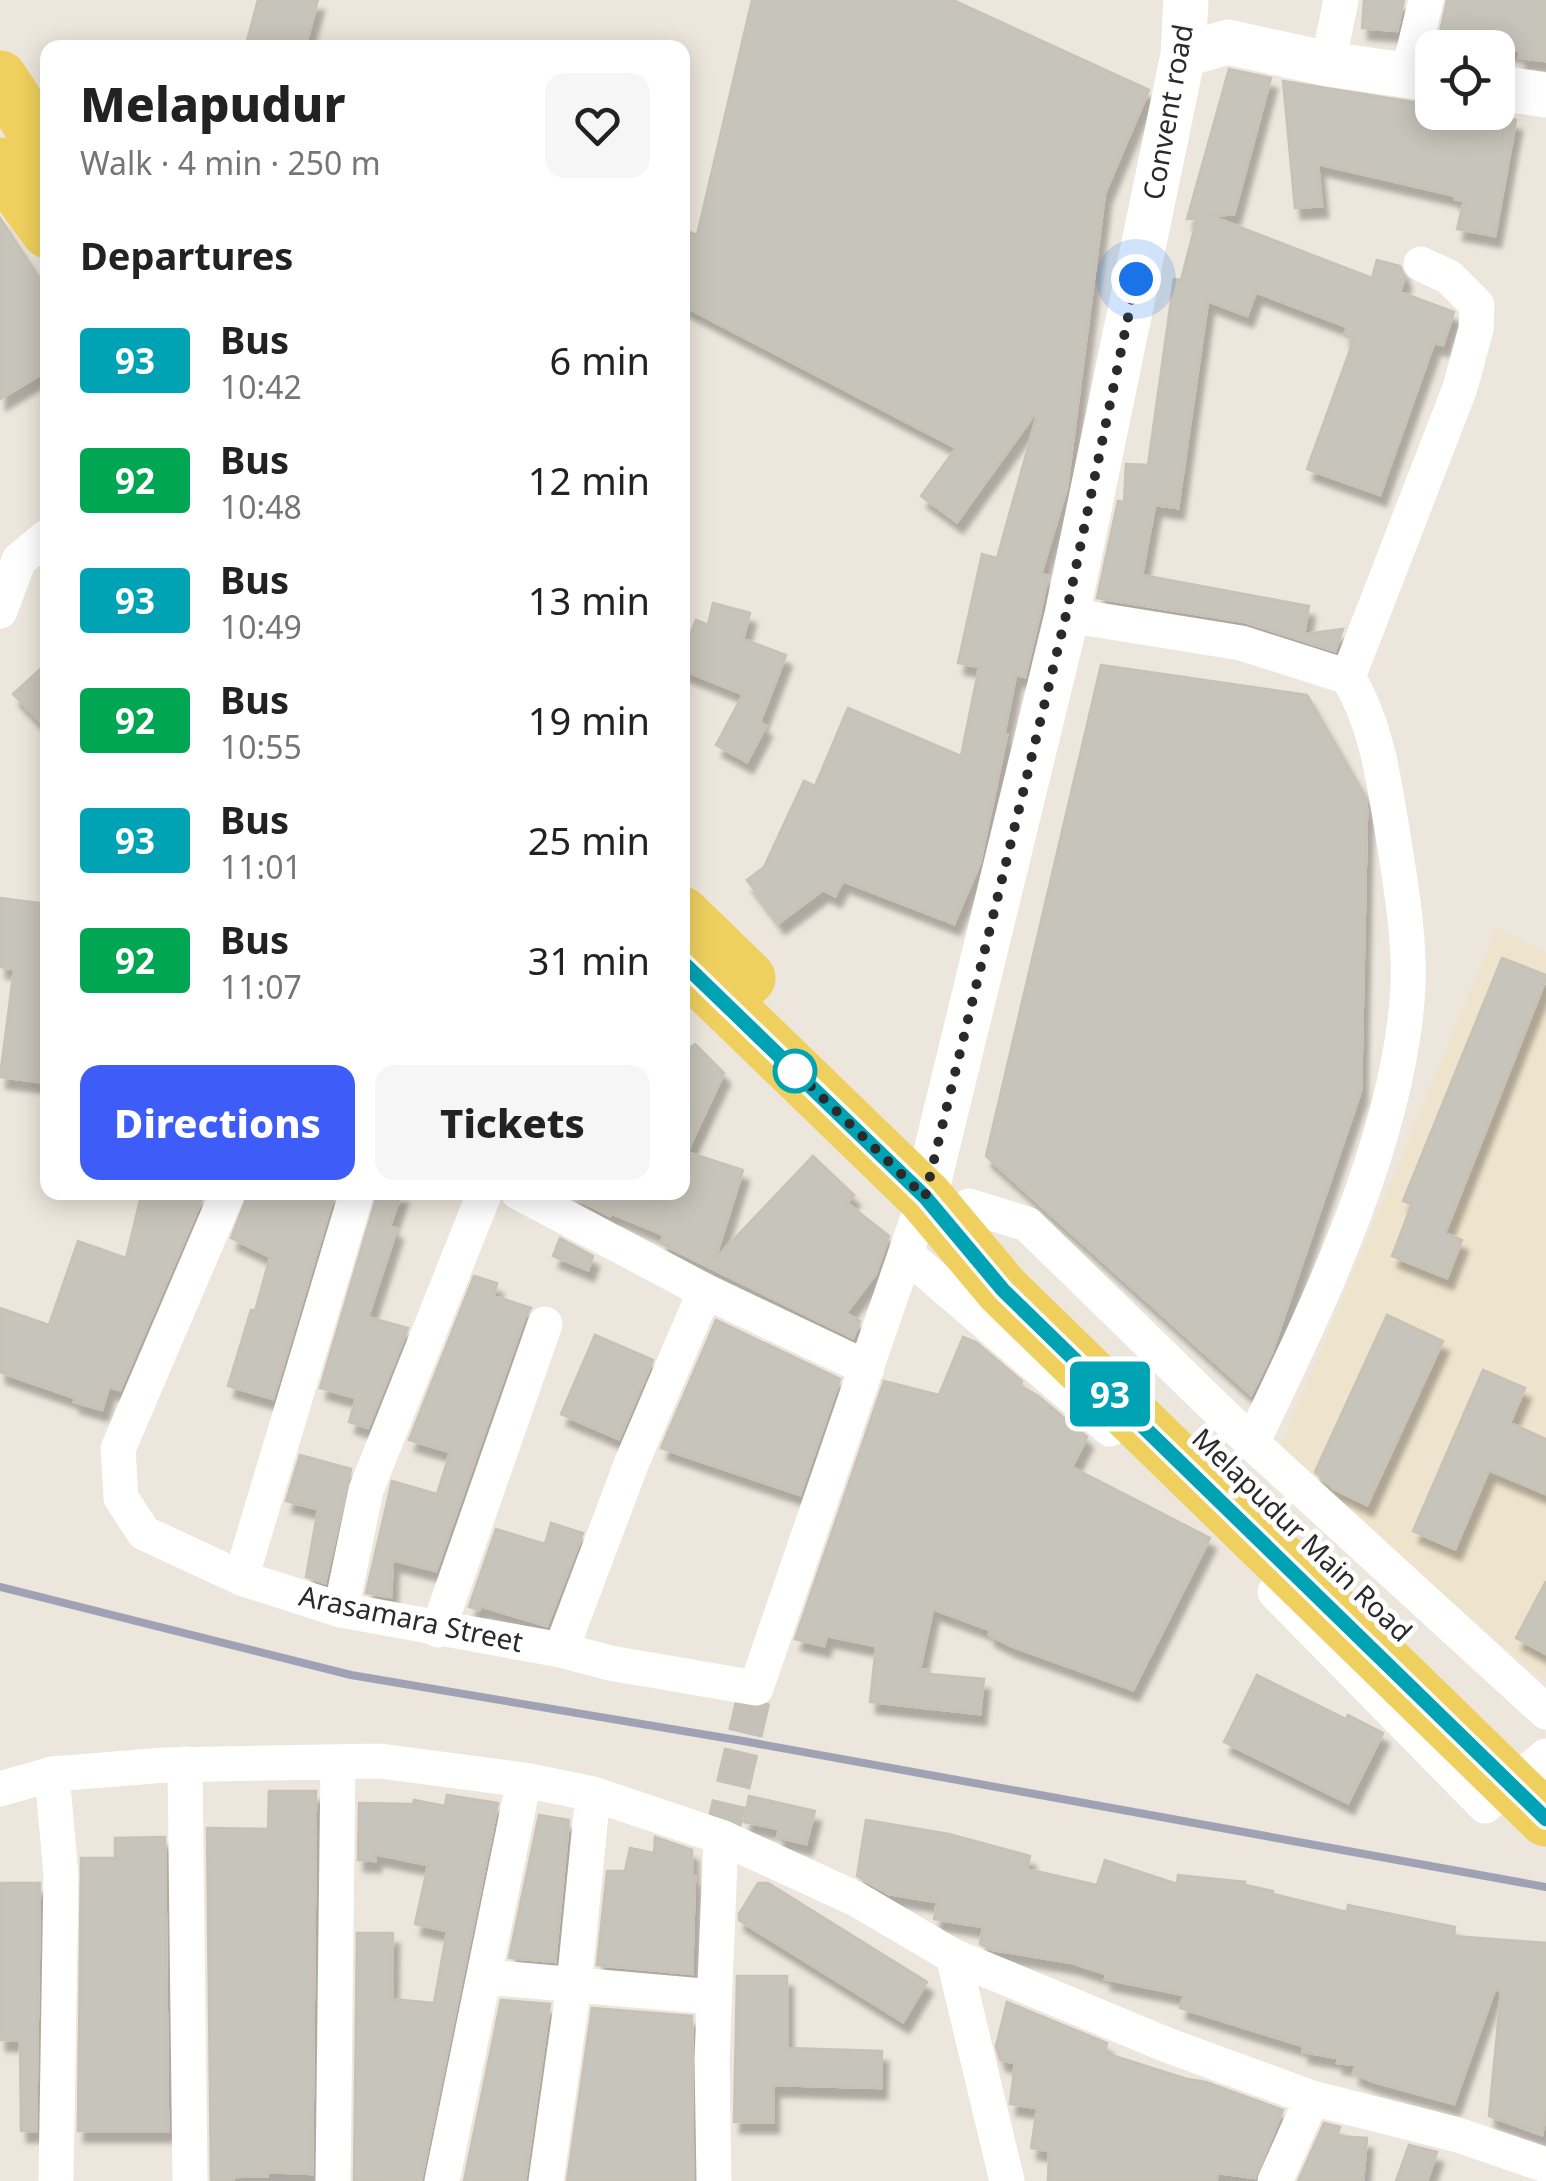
<!DOCTYPE html>
<meta charset="utf-8">
<style>
body{margin:0;font-family:"Noto Sans",sans-serif;background:#f6f6f6;color:#222;height:100vh;display:flex;flex-direction:column;font-size:38px;white-space:nowrap}
*{box-sizing:border-box;margin:0}
p{font-size:32px;color:#767676}
.icon{flex:none;width:55px;height:55px;fill:none;stroke:currentColor;stroke-width:2;stroke-linecap:round;stroke-linejoin:round}
.map{position:relative;flex:1;overflow:hidden}
.drawer{position:absolute;left:40px;top:40px;width:650px;height:1160px;display:flex;flex-direction:column;background:#fff;border-radius:20px;box-shadow:0 5px 25px #0003}
.drawer>*{flex:none}
.badge{padding:0 20px;border-radius:8px;font-size:35px;line-height:65px}
.tools{position:absolute;left:1415px;top:30px;display:grid;gap:20px}
.tools a{display:grid;place-items:center;width:100px;height:100px;border-radius:20px;background:#fff;box-shadow:0 5px 25px #0003;font-size:50px}
.you{position:absolute;width:50px;height:50px;margin:-25px;border:8px solid #fff;border-radius:50%;background:#1a73e8;box-shadow:0 0 0 15px #1a73e833}
.map>.badge{position:absolute;translate:-50% -50%;box-shadow:0 0 0 5px #fff}
h2{padding:0 40px;font-size:38px;line-height:90px}
.round{display:grid;place-items:center;flex:none;width:105px;height:105px;border-radius:20px;background:#f6f6f6}
.head{display:flex;align-items:center;justify-content:space-between;height:170px;padding:0 40px}
h1{font-size:48px;font-weight:800;line-height:75px}
.primary-button{display:flex;gap:20px;margin-top:auto;padding:20px 40px}
.primary-button a{flex:1;height:115px;border-radius:20px;background:#3e5df8;color:#fff;font-size:40px;font-weight:800;line-height:115px;text-align:center}
.primary-button a+a{background:#f6f6f6;color:#222}
ul{padding:0;list-style:none}
li{display:flex;align-items:center;gap:30px;height:120px;padding:0 40px}
li div{flex:1}
li b{display:block;font-size:38px}
li em{font-style:normal}
li .badge{min-width:110px;font-weight:700;text-align:center}
.map>svg:first-child{display:block}
.education{fill:#eee3cc}
.building{fill:#c7c4bb;stroke:#c8c2b6;stroke-width:2.5;filter:url(#shadow)}
.lines{fill:none;stroke-linecap:round;stroke-linejoin:round}
.minor-tunnel{stroke:#c5c0b8;stroke-width:35;stroke-dasharray:35 18;stroke-linecap:butt}
.minor{stroke:#fff;stroke-width:35}
.tertiary{stroke:#fff;stroke-width:45}
.primary{stroke:#efd05e;stroke-width:55}
.rail{stroke:#9fa2b4;stroke-width:8}
.line-casing{stroke:#fff;stroke-width:22}
.line{stroke:#00a3b4;stroke-width:15}
.walk{stroke:#2a2a2a;stroke-width:10;stroke-dasharray:0 18}
.stop-dot{fill:#fff;stroke:#00a3b4;stroke-width:5}
.labels{text-anchor:middle;stroke-width:10;stroke-linejoin:round;paint-order:stroke}
.street-label{font-size:28px;fill:#2a2a2a;stroke:#fff}
</style>
<div class="map">
<svg width="1546" height="2181" viewBox="0 0 1546 2181">
<defs>
<filter id="shadow"><feDropShadow dx="6" dy="11" stdDeviation="2.5" flood-color="#0004"/></filter>
</defs>
<rect width="100%" height="100%" fill="#ece6dc"/>
<path class="education" d="M1497,927l49,26v730l-268,-231z"/>
<path class="building" d="M258,0h60l-13,48h-60z
M752,0h201l196,90 -44,103 -38,295 -26,86 7,2 -7,33 -16,68 -9,-2 -12,60h3l-27,128 -26,61 -111,-43 -8,15 -12,-6 -44,33 -32,-43 17,-13 40,-86 11,5 33,-78 113,48 18,-89 -21,-4 24,-109 15,4 42,-150 -82,114 -36,-26 35,-48 -274,-143v-76l15,6z
M1364,0h40l-7,31 -35,-3z
M1447,0h99v61l-27,-3 1,-7 -82,-9z
M1229,69l42,9 -37,136 -23,2 161,62 5,-18 23,6 5,11 -5,15 54,20 -11,33 -9,-2 -54,152 -73,-26 47,-130 -10,-4 3,-8 -91,-35 -9,24 -39,-15 -30,207 -23,-3 -13,70 167,31 -5,28 39,-5 -8,22 -90,-29 -148,-24 21,-97 6,1 2,-38 22,1 26,-186 7,1 16,-62 -10,1z
M1283,81l149,24v7h43l41,8 -21,116 -38,-7 7,-28 -9,-2 1,-3 -138,-32 4,42 -27,2z
M0,218l48,73v79l-48,29z
M713,603l37,10 -7,26 43,16 -26,67 6,4 -19,36 -31,-17 27,-51 -61,-24v-16l14,-34 12,5z
M48,662v68l-35,-36z
M1101,665l206,30 58,101 2,14 -6,281 -89,261 -21,43 -265,-239z
M0,898l48,6v179l-48,-6 14,-108 -14,-2z
M1502,958l44,17v4l-101,254 17,7 -15,38 -55,-22 20,-52 -9,-3z
M695,1044l29,29 -37,79 56,18 -28,89 98,-103 41,39 -7,8 42,33 -13,38 -30,39 14,8 -7,17 -193,-95 4,-8 -53,-22 -1,3 -46,-24h118v-139z
M142,1192h42l19,5 -83,193 -11,-3 -7,23 -28,-8 1,-4 -75,-26v-64l49,17 29,-84 48,17z
M249,1192h86l-62,207 -45,-13 23,-76 4,1 15,-54 -39,-19z
M378,1192h24l-12,34 7,3 -29,88 40,11 -40,100 -19,-6 7,-24 -36,-10z
M560,1238l33,18 -5,14 -35,-14z
M474,1276l23,7 -3,13 37,12 -6,9 -89,254 -43,-11 -2,37 -25,-4 26,-112 45,13 13,-42 -41,-12z
M1387,1315l56,26 -76,164 -33,-16 -19,-17z
M716,1320l124,59 -40,116 -139,-47z
M595,1335l58,25 -34,79 -58,-25z
M963,1337l13,5 46,39 -2,5 17,9 50,42 -15,30 138,71 -77,152 -122,-44 -22,-11 1,-5 -57,-21 -13,60 9,1v4l55,5 -4,35 -110,-12 6,-56 -49,-10 -3,10 -29,-7 89,-258 55,14z
M1483,1370l42,18 -15,35 36,16v55l-57,-24 -34,79 -42,-18z
M300,1455l51,14 -26,114 -19,-6 12,-68 -32,-8z
M551,1523l32,10 -36,93 -67,-20 -1,4 -10,-3 27,-78 49,15z
M1546,1581v73l-30,-16z
M1257,1675l89,44 2,-4 35,18 -35,70 -124,-61z
M269,1791h47l-4,383 -45,-2v4l-34,1v4h-22l-4,-353 61,1z
M447,1795l51,8 -77,378 -67,-1 3,-247h36l-1,66 42,4 13,-72 -32,-7 13,-59 -53,-11v7l-17,-1 1,-57 54,1 1,-4 31,6z
M749,1796l66,15 -9,33 -29,-7 2,-8 -35,-7z
M539,1815l30,5 -14,142 -46,-4z
M866,1820l83,14 81,22 -3,13 70,16 8,-25 72,24 1,-9 67,7v3l28,6v3l74,18 1,-7 107,22 -1,9 92,7v171l-4,21 -53,-19 12,-125 -6,-2 -41,115 -80,-22 -21,-9 3,-8 -19,-2 1,-5 -35,-6v-6l-123,-38 4,-13 -79,-16 1,-5 -34,-11 -79,-13 -13,-6 3,-17 -49,-8 3,-17 -48,-8 -32,-18z
M165,1837l3,294h-90l3,-273h34v-20z
M655,1837l37,13v26h3l-3,98 -95,-9 10,-94h18l5,-23 24,5z
M0,1883h40l-4,248h-15l-1,-91h-20z
M758,1883h10l159,99 -24,40 -164,-102v-6z
M737,1976h50v72l95,3 -1,37 -108,-3v37h-39z
M501,2000l49,4 -25,177h-61z
M1007,2002l100,41 -2,10 82,26 19,3 77,28 -28,68 -37,-5 -2,8h-168l1,-30 -18,-3 6,-40 -27,-4 5,-41 -15,-3 -4,-14z
M592,2008l100,8 1,165h-126z
M1324,2123l16,4 -3,9 30,2 -4,43h-65z
M1409,2145l28,7 -10,29h-31z"/>
<g class="lines">
<path class="minor-tunnel" d="M721,1837l35,-149"/>
<path class="minor" d="M1328,64l13,-64
M1408,75l18,-75
M0,611l19,-51 29,-24
M1348,677l112,-289 16,-59 1,-24 -28,-28 -28,-13
M228,1192l-110,257 3,49 23,35 97,45 100,32 220,40 49,13 146,25 169,-491
M518,1192l187,99 162,77
M969,1206l58,18 225,219c65,-135 148,-305 156,-456 2,-52 -8,-107 -16,-158 -9,-54 -16,-105 -44,-152l-107,-34 -174,-28
M906,1254l204,175
M1252,1443l294,269
M241,1578l116,-386
M1275,1592l210,214 61,-50
M341,1610l25,-120 119,-298
M438,1630l107,-306
M561,1650l71,-188 73,-171
M185,1764l5,417
M0,1789l52,-15
M953,1956l54,225
M486,1977l228,20
M56,2181l5,-306 -9,-101 114,-9 214,-4 144,19 69,14 128,43
M333,2181l5,-419
M442,2181l82,-401
M546,2181l28,-196 19,-191
M714,2181l-2,-122 9,-222 135,62 97,57 214,89 145,53 146,37 88,30
M1275,2181l37,-83"/>
<path class="tertiary" d="M1183,55l45,-13 100,22 104,15
M1498,88l48,7
M925,1197l142,-582 116,-560 3,-55"/>
<path class="primary" d="M0,78l48,73
M0,165l48,66
M682,914l66,64
M682,962l243,235 78,93 543,529"/>
<path class="rail" d="M0,1587l351,88 392,66 803,146"/>
</g>
<g class="lines">
<defs>
<path id="line" d="M682,962l243,235 78,93 543,529"/>
</defs>
<use href="#line" class="line-casing"/>
<use href="#line" class="line"/>
<path class="walk" d="M795,1071l-5,-5 135,131 141,-582 70,-336"/>
</g>
<circle class="stop-dot" cx="795" cy="1071" r="20"/>
<g class="labels">
<g class="street-label">
<text transform="translate(1168 112) rotate(-80)" y="10">Convent road</text>
<text transform="translate(1302 1535) rotate(44)" y="10">Melapudur Main Road</text>
<text transform="translate(411 1619) rotate(12)" y="10">Arasamara Street</text>
</g>
</g>
</svg>
<div class="tools">
<a><svg class="icon" aria-label="locate" viewBox="0 0 24 24"><circle cx="12" cy="12" r="6"/><path d="M12 2v4M12 18v4M2 12h4M18 12h4"/></svg></a>
</div>
<div class="you" style="left:1136px;top:279px"></div>
<b class="badge" style="left:1110px;top:1394px;background:#00a3b4;color:#fff">93</b>
<section class="drawer">
<div class="head"><div><h1>Melapudur</h1><p>Walk · 4 min · 250 m</p></div><a class="round"><svg class="icon" aria-label="heart" viewBox="0 0 24 24"><path d="M12 20l-8-8c-3-5 5-10 8-4 3-6 11-1 8 4z"/></svg></a></div>
<h2>Departures</h2>
<ul>
<li><span class="badge" style="background:#00a3b4;color:#fff">93</span><div><b>Bus</b><p>10:42</p></div><em>6 min</em></li>
<li><span class="badge" style="background:#00a651;color:#fff">92</span><div><b>Bus</b><p>10:48</p></div><em>12 min</em></li>
<li><span class="badge" style="background:#00a3b4;color:#fff">93</span><div><b>Bus</b><p>10:49</p></div><em>13 min</em></li>
<li><span class="badge" style="background:#00a651;color:#fff">92</span><div><b>Bus</b><p>10:55</p></div><em>19 min</em></li>
<li><span class="badge" style="background:#00a3b4;color:#fff">93</span><div><b>Bus</b><p>11:01</p></div><em>25 min</em></li>
<li><span class="badge" style="background:#00a651;color:#fff">92</span><div><b>Bus</b><p>11:07</p></div><em>31 min</em></li>
</ul>
<div class="primary-button"><a>Directions</a><a>Tickets</a></div>
</section>
</div>
